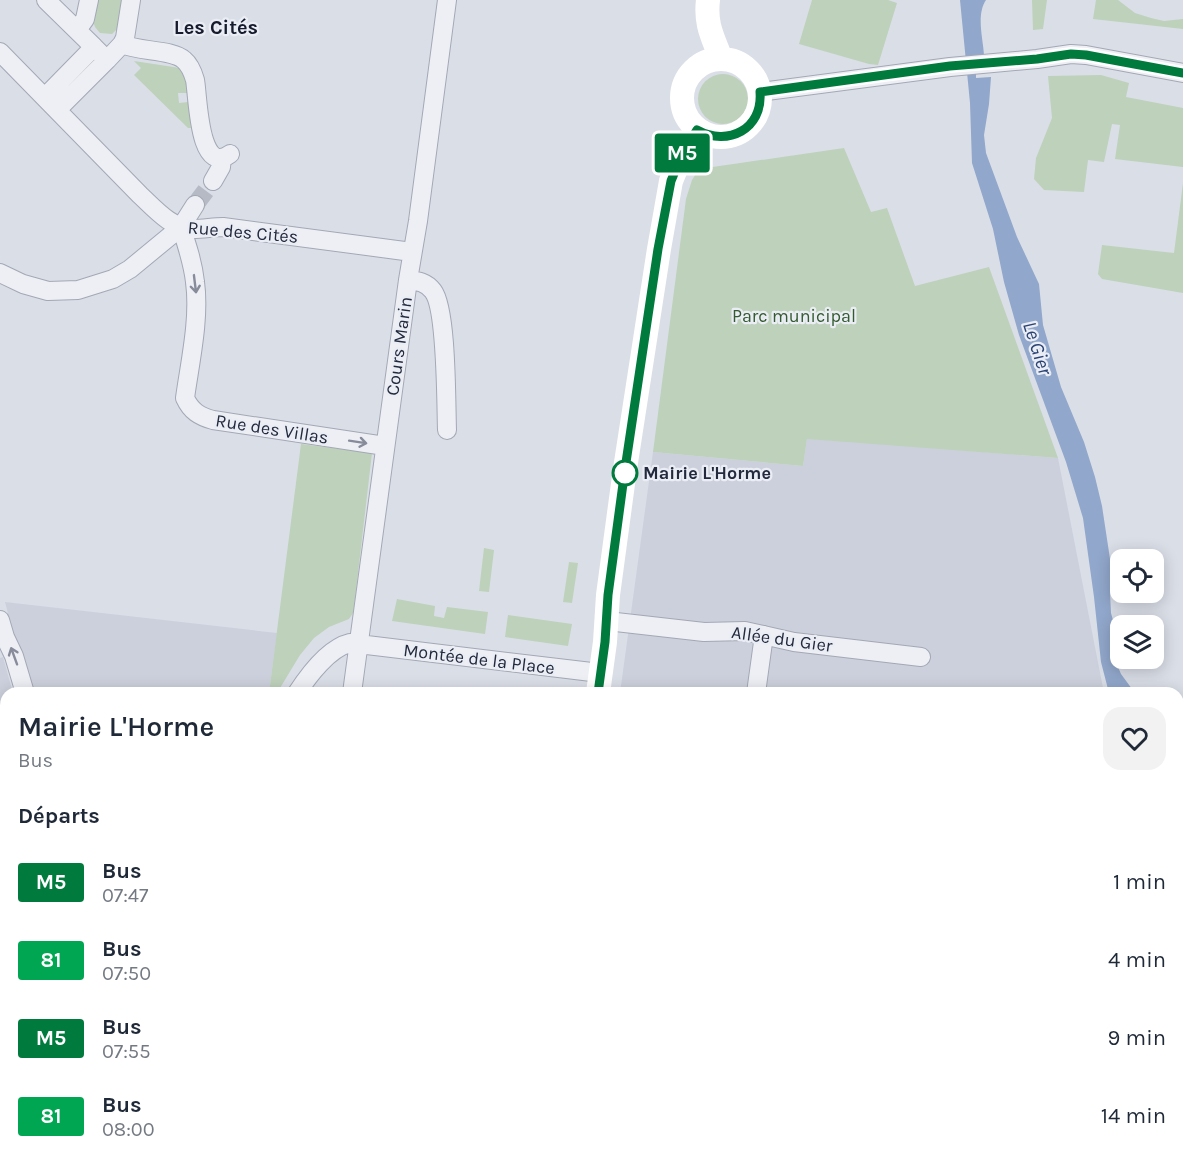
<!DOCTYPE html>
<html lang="fr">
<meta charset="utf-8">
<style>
body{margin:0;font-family:Karla,sans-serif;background:#f2f2f3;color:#1f2937;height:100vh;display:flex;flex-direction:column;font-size:22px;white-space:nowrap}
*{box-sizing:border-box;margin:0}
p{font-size:20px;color:#747a83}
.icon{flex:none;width:33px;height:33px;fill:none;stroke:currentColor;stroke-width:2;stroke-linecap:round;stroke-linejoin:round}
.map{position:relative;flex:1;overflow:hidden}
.side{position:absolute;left:0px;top:687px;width:1184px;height:480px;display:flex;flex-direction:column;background:#fff;border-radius:18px 18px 0 0;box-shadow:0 3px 15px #0003}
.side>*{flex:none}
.badge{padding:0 12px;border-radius:4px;font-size:21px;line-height:39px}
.tools{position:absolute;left:1110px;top:549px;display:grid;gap:12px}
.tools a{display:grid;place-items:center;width:54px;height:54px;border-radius:12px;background:#fff;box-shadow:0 3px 15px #0003;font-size:30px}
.map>.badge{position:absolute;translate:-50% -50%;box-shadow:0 0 0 3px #fff}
h2{padding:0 18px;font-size:22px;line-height:54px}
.round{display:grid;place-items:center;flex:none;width:63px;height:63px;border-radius:18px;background:#f2f2f3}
.overview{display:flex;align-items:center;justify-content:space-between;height:102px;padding:0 18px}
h1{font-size:28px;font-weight:600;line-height:45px}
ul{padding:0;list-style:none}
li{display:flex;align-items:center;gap:18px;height:78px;padding:0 18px}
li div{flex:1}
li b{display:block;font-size:22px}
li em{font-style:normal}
li .badge{min-width:66px;font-weight:700;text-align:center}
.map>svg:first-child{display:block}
.built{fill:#ccd0dc}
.green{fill:#bed1bb}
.water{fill:#91a7cb}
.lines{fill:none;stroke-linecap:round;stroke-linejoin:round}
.street-tunnel{stroke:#b5bac5;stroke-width:18;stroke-dasharray:18 9;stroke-linecap:butt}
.street-casing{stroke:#a3a8b4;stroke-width:20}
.street{stroke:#edeff5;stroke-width:18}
.secondary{stroke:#fff;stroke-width:24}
.oneway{stroke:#888c9a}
.line-casing{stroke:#fff;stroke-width:14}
.line{stroke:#007b3d;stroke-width:9}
.stop-dot{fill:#fff;stroke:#007b3d;stroke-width:3}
.labels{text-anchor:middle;stroke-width:4.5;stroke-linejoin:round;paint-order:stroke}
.street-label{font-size:18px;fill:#232a3e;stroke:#eaedf4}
.park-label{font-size:18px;fill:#335b2f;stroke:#eaedf4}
.stop-label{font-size:18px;font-weight:bold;fill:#232a3e;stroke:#eaedf4;text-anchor:start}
.neighbourhood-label{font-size:20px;font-weight:bold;fill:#161c2e;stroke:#eaedf4}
.water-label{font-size:20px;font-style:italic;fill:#2a4375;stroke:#eaedf4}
</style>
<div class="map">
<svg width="1183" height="1167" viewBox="0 0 1183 1167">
<rect width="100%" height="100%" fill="#dadee7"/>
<path class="built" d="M807,438l251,20 46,235h-484l33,-241 150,14z
M5,602l272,31 -8,60h-240z
M3,657l10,36h-7v61l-6,2v-98z
M6,986v136l-6,2v-137z
M557,1161h547l-2,6h-545z"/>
<path class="green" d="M98,0h25l-5,28 -6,6 -12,-1 -5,-6 -1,-3z
M812,0h76l9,3 -19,62 -9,-1 -70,-20z
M1032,0h15l-4,29 -10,1z
M1096,0h22l17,13 16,5 13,3 19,-2v10l-90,-10z
M134,61l46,7 5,2 3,23h-10l1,10 9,-1 3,26h-3l-54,-53 7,-7z
M698 99a25 25 0 1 1 50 0a25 25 0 1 1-50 0Z
M1101,75l28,8 -3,14 57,11v59l-68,-8 5,-34 -8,-1 -8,38 -16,-2 -4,32 -40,-2 -10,-11 2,-21 16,-40 -4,-42z
M844,148l27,64 16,-4 28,78 74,-19 69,191 -251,-19 -4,27 -150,-14 33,-253 6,-19 7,-11z
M1183,183v110l-81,-14 -4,-5 4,-29 72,8z
M301,444l71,9 -17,146 -2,14 -4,6 -20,8 -15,11 -14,17 -23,38h-8z
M484,548l10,2 -5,42 -10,-1z
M569,562l9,1 -6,40 -9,-1z
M397,599l38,7 -1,10 10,2 3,-11 41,5 -3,22 -93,-13z
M508,615l64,9 -4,22 -63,-9z
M563,1161h120l-1,6h-120z"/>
<path class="water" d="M960,0h26c-10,15 -3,38 -2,55h-8v23l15,-1 -2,27 -5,31 2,18 31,84 22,47 4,41 18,62 23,55 11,35 7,29 10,66 -2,22 1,19 3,11 6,7v21l-2,15 3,7 14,19h-26l-8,-31 -7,-65 -11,-79 -17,-56 -47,-127 -15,-53 -11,-53 -21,-66 -2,-60z"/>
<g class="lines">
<path class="street-tunnel" d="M195,205l18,-24"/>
<defs>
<path id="street" d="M46,0l48,47
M77,30l8,-11 4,-19
M122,44c17,8 50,5 62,16 6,5 9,13 11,20 3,14 3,97 35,74
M0,52l140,143c15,14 32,34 53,34 11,0 20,-2 30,-2l189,25
M760,92l190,-25 87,-8 34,-5 15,1 97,18
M45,97l49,-50 13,13 15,-16 3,-6 6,-38
M57,110l50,-50
M213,181l8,-14 1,-9
M181,227c6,18 12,36 14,55 5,36 -5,80 -10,116 6,13 14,18 28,22l172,26
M0,273l23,11 25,7 30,-1 35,-11 17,-10 51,-42 14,-22
M408,280c10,1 18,2 25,11 14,18 13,112 14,139
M0,620l5,17 9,19 11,37
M607,621l97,11 41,-1 49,11 127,15
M297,693c11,-17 32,-45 53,-50l250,30
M352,693l56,-413 10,-59 29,-221
M756,693l8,-58
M159,1161l2,6
M282,1161l48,6
M82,1167l18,-6"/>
</defs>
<use href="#street" class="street-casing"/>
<use href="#street" class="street"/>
<path class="secondary" d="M708,0c-3,25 5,37 13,59
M682 98a39 39 0 1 1 78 0a39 39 0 1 1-78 0Z
M598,693l7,-51 3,-47 17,-126 34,-220 12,-68 11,-27 15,-24
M540,1167l1,-6"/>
</g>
<defs><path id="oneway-shaft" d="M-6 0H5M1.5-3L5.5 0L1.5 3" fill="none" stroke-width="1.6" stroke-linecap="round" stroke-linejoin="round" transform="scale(1.5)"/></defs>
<g class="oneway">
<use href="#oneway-shaft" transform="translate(195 284) rotate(83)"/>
<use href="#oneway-shaft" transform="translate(358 442) rotate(9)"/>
<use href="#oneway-shaft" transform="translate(14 656) rotate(-110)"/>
</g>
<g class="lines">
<defs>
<path id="line" d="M598,693l7,-51 3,-47 17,-126 33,-220 13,-68 11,-27 15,-24c31,17 66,-1 63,-38l190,-26 87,-7 34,-5 15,1 97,18"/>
</defs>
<use href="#line" class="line-casing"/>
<use href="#line" class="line"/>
</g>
<circle class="stop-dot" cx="625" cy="473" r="12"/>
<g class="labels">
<g class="street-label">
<text transform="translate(243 232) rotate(5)" y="6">Rue des Cités</text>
<text transform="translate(399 346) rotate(-82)" y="6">Cours Marin</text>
<text transform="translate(272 429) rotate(9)" y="6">Rue des Villas</text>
<text transform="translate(782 639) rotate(8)" y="6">Allée du Gier</text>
<text transform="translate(479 659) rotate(7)" y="6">Montée de la Place</text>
</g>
<g class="park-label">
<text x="794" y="322">Parc municipal</text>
</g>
<g class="stop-label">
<text x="643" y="479">Mairie L'Horme</text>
</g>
<g class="neighbourhood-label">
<text x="216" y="34">Les Cités</text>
</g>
<g class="water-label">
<text transform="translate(1038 348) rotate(72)" y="7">Le Gier</text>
</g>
</g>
</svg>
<div class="tools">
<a><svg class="icon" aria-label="locate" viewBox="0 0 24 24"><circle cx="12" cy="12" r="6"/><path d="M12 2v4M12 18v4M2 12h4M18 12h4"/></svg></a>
<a><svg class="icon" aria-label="layers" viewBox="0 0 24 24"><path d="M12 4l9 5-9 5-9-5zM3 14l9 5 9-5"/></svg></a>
</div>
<b class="badge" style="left:682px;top:153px;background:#007b3d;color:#fff">M5</b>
<section class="side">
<div class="overview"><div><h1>Mairie L'Horme</h1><p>Bus</p></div><a class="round"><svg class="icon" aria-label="heart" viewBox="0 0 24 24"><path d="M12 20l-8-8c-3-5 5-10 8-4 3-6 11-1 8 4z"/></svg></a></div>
<h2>Départs</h2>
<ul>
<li><span class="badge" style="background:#007b3d;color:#fff">M5</span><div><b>Bus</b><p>07:47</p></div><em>1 min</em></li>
<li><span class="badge" style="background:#00a651;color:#fff">81</span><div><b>Bus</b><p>07:50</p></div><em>4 min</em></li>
<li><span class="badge" style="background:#007b3d;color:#fff">M5</span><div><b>Bus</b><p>07:55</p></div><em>9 min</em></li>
<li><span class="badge" style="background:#00a651;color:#fff">81</span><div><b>Bus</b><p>08:00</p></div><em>14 min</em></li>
</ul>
</section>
</div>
